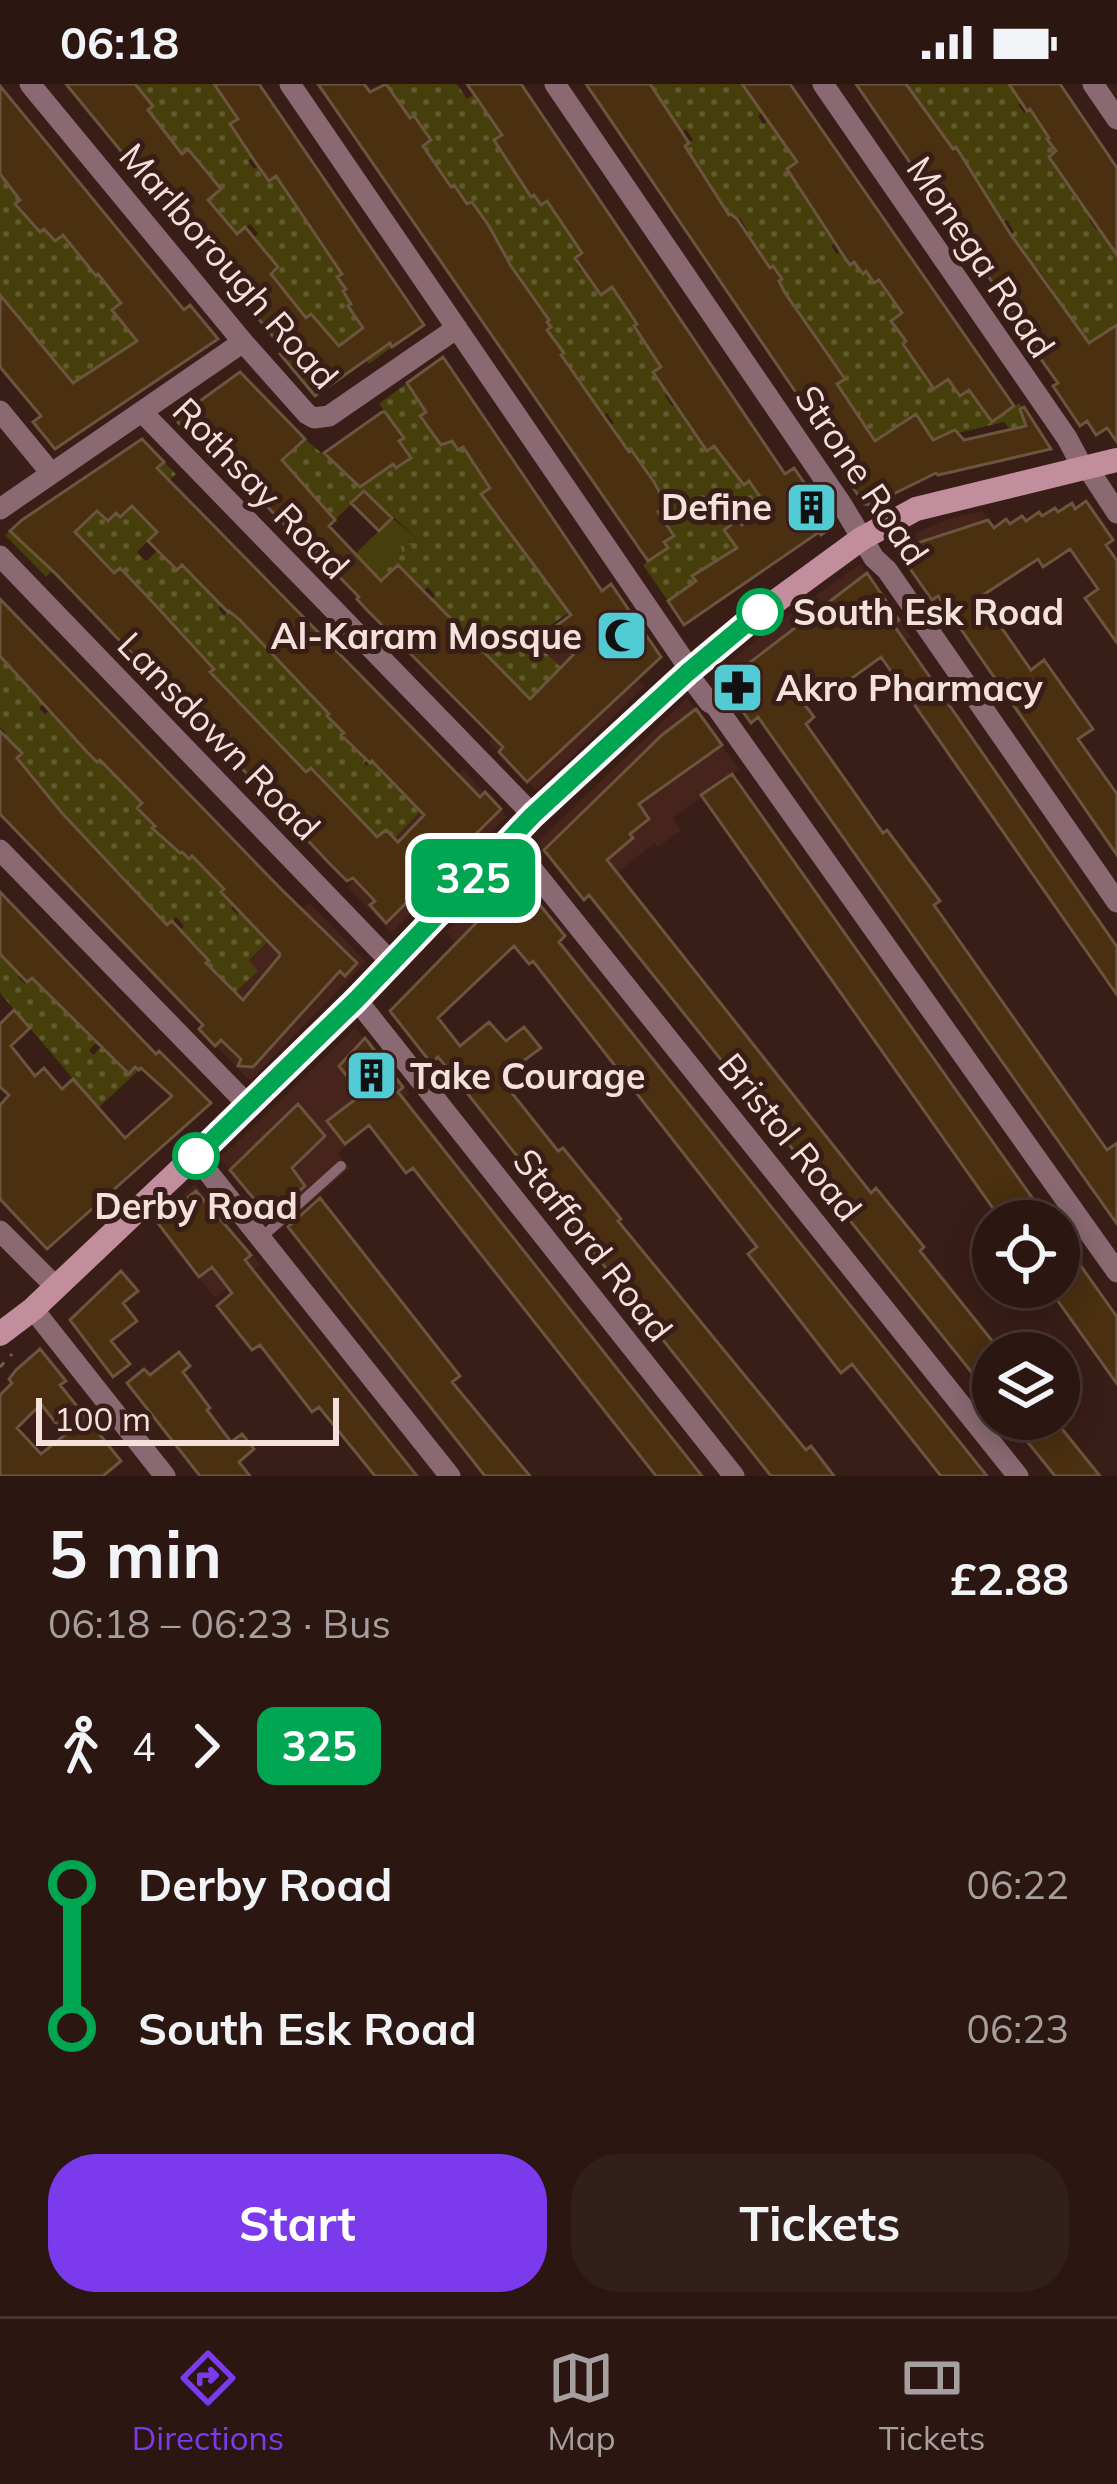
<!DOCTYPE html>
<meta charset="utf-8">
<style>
body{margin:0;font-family:Mulish,sans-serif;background:#331f1a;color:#f1f3f6;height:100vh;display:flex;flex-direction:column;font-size:45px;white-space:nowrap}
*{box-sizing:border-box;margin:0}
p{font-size:39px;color:#a69f9f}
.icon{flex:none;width:66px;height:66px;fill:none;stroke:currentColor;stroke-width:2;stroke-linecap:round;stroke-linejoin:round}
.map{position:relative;height:1392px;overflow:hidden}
.details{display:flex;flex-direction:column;background:#2b1611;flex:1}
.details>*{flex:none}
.badge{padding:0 24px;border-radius:18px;font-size:42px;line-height:78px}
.buttons{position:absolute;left:972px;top:1116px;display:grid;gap:24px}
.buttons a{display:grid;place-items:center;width:108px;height:108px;border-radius:50%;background:#2b1611;box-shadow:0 6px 30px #0003,0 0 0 3px #473531;font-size:60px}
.scale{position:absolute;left:36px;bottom:30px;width:303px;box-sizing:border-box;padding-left:12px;border:6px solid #f5e1dc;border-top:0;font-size:33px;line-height:42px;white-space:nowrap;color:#f5e1dc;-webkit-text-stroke:9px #391d17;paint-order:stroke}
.map>.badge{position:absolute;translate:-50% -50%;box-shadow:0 0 0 6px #fff}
.legs{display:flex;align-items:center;gap:18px;height:132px;padding:0 48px;font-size:39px}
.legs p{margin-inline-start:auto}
.summary{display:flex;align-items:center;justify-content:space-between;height:204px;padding:0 48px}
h1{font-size:66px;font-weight:700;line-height:90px}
.action{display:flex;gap:24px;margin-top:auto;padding:24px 48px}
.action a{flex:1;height:138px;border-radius:48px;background:#7c3aed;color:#fff;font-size:48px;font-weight:700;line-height:138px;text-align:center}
.action a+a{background:#331f1a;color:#f1f3f6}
ul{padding:0 48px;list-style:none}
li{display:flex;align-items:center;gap:42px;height:144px;font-size:45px}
li i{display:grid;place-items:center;width:18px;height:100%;margin:0 15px;background:currentColor}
li i::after{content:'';width:30px;height:30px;margin:-15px;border:9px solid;border-radius:50%;background:#2b1611}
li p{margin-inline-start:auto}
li:first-child i{background:linear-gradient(#0000 50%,currentColor 0)}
li:last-child i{background:linear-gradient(currentColor 50%,#0000 0)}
.status{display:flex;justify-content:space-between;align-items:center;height:84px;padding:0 60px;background:#2b1611;direction:ltr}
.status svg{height:33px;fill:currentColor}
.dock{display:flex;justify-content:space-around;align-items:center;height:168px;border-top:3px solid #473531;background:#2b1611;font-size:33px;color:#a69f9f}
.dock a{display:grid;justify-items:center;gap:6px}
.dock .active{color:#7c3aed}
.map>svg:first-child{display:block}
.built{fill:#46231b}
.grass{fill:url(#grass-tufts)}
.garden{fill:url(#garden-dots)}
.building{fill:#4a2f10;stroke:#6b553e;stroke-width:3;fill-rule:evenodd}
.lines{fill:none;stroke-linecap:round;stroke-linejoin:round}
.path{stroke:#745b55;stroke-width:3;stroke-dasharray:6 9;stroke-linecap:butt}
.lane{stroke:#8a6972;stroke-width:10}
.street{stroke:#8a6972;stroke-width:21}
.secondary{stroke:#c28e9d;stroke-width:24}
.line-1-casing{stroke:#fff;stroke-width:27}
.line-1{stroke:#00a651;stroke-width:18}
.stop-1-dot{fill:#fff;stroke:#00a651;stroke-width:6}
.labels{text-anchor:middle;stroke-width:10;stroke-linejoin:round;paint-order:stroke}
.street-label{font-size:36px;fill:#f5e1dc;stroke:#391d17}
.poi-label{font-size:36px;font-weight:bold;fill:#f5e1dc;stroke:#391d17;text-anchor:end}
.stop-label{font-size:36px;font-weight:bold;fill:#f5e1dc;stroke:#391d17;text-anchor:start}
</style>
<div class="status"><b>06:18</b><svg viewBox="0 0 49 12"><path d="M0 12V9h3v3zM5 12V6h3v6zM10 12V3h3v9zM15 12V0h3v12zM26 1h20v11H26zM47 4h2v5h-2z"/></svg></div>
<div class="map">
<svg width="1117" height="1392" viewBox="0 0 1117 1392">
<defs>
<pattern id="grass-tufts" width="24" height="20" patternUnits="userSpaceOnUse" patternTransform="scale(3)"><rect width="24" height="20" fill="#463f0b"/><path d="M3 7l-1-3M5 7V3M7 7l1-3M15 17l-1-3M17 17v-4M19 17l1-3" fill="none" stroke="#615a2e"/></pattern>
<pattern id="garden-dots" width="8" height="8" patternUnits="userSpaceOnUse" patternTransform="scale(3)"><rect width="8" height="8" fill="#463f0b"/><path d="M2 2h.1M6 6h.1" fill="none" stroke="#615a2e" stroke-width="1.8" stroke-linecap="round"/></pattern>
</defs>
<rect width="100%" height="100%" fill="#391d17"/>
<path class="built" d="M982,427l40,58 -77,50 -53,-76 59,-25z
M860,480l51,73 -74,52 -4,-4 -20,14 -12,-16 -50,40 -35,-51 79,-62z
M576,531l69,71 -109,105 -47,-49 32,-34 9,-69 16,-11 3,3 12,-9 3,2z
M687,614l52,71 -66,49 8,12 -23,17 -4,-4 -70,57 -47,-58z
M463,685l44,47 -115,117 -45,-46z
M511,785l37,46 -66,61 -36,-44z
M309,818l57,60 -116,119 -51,-52 58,-57 -9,-11z
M355,944l55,66 -72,59 12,15 -70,62 -60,-72z
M195,1100l66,81 -46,33 -60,-77z"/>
<path class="grass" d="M392,434l26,21 -40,39 -23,-24z"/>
<path class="garden" d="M124,0h90l19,28 9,-7 5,8 -17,11 12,17 18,11 -12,9 6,8 21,-15 2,21 65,98 -4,4 22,2 -17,12 8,13 -3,3 40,33 4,7 -23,17 -18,-27 -12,9 -28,-31 -14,9 -35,-43 16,-14 -24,-29 4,-5 -8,-9 -13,10 -33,-21 4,-13 12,-12 -6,-7 -13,11 -4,-34 -9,-9 -23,19 -20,-25 18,-15 -12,-15 -19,14z
M386,0h71l10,15 14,-10 4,22 5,7 7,-4 21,10 -23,17 37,7 -23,17 5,7 4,-1 13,25 3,-1 7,10 22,-15 -11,18 11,16 21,-2 -15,11 11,17 16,-10 2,3 -24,16 6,11 3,-1 18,25 21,-13 -2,18 19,24 -5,4 16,23 25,7 -21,15 14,21 -3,3 7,10 4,-2 30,46 23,-14 5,7 -15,11 24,31 6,-4 47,16 -50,34 -8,-10 5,35 -37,10 -13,9 3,6 -28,20 -25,-36 24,-17 -3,-6 9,-6 -25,-17 19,-14 -32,-44 3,-2 -5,-8 -23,15 17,-17 -7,-10h-27l21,-16 -7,-10 -5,2 -58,-48 19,-14 -16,-23 3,-3 -3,-5 2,-3 -39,-53 2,-2 -8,-12 -16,-6 9,-8 -25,-36 -28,18 15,-28 -5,-6 -23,15 -10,-54 10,-6 -4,-7 -17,-3 9,-7 -4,-8 -5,2z
M650,0h92l20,29 -4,3 5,8 18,-11 -6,19 13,17 15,9 -16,12 8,11 14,-1 -10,7 11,16 12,-4 -12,8 9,13 9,-5 7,27 -4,4 6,8 16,-11 -3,22 9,-6 4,14 3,-2 13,9 18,26 9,-6 4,7 -18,14 33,7 -22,16 8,11 3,-1 21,34 13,-9 12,17 9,-6 11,16 9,-6 13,15 17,-12 16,21 -24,6 -7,-8 -46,11 -4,-3 -21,10 -17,-26 -49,33 -31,-62 10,-8 -8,-11 -21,14 3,-38 -8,-10 -8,5 -38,-32 20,-13 -7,-11 3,-3 -9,-12 -12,8 -37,-29 23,-15 -7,-12 -5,2 -4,-6 -19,12 -1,-43 -8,-11 -3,1 -15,-27 8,-6 -7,-11 -4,2z
M883,0h148l-15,11 5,8 -3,2 6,8 19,-13 14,33 -9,6 8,12 -7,6 29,32 -5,5 7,11 4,-2 9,12 -4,4 7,11 10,-6 11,16v85l-36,23 5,-10 -5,-7 -3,2 -45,-29 20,-14 -14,-20 -19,13 -7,-32 6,-5 -8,-11 3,-3 -7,-12 -5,3 -13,-23 -18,13v-23l9,-7 -24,-36 -21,14 14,-17 -5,-8 -28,-4 16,-12 -4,-7 -5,2z
M0,83l46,12 -30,26 24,27 17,-14 -10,13 8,10 14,-11 14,-5 -17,14 12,15 18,-15 6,7 -18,15 11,14 17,-13 5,6 -14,12 11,15 24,-6 -25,21 53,2 -55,56 -7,-7 -35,25 -69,-91z
M407,299l8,12 6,-4 22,10 -24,16 4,7 9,-5 5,20 4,6 11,-4 6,9 11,-7 -2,11 18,26 9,5 -13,9 50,68 15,-9c-4,38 5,33 35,51l-50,35 30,28 -32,33 -85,-82 3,-4 -9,-10 -22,21 -5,-5 24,-24 -7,-9 -5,4 -46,-6 -3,-3 43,-44 -53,-47 -31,31 -43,-54 -6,6 -48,-47 69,12 53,45 29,-16 2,-9 8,9 13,-10 -15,-23 4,-4 -20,-27z
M164,378l12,12 -35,34 16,24 -20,20 9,9 21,-19 59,59 -8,7 6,7 21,-19 -12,19 6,5 6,-5 13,25 29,30 47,39 -6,7 23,10 -9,9 27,23 -5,5 2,3 12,-11 19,20 -6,6 18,19 30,-8 -65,68 19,-23 -7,-7 -9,7 -61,-55 5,-6 -8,-9 -23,19 13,-18 -14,-14 -18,-6 7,-7 -10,-9 -6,5 -3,-4 5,-6 -11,-11 -7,6 -7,-7 6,-8 -5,-6 -10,8 -13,-25 2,-3 -5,-5 -19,11 18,-19 -79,-86 -65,-23 -15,15 -3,-2 -5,5 -41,-42 5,-4 19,18 60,-46 18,18 9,-8 5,4 20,-36z
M7,567l25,26 -8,8 13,14 9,-7 11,-1 -18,17 6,6 4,-3 9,9 14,-14 6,37 19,19 8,-7 4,15 7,7 13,-12 5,5 -12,13 42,34 -11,11 12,13 19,-17 -12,21 8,8 11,-9 36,42 -6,6 8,9 9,-7 4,4 -11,10 6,6 2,-1 9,9 34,-32 -17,16 19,20 -35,34 9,11 -22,21 -6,-5 -14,13 -5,-3 -18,18 26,-25 -26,-13 16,-16 -32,-27 7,-8 -8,-9 -8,8 -15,-17 -14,13 8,-17 -18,-19 -7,2 6,-6 -12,-13 -8,5 -5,-5 6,-7 -13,-13 -7,6 -14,-15 6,-6 -27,-30 -9,5 7,-7 -19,-17 4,-5 -8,-9 -5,4 -24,-35 6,-6 -6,-6v-70z
M0,870l8,8 18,7 -8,8 7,7 7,-6 57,57 7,-6 7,7 -14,14 4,5 16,-15 8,22 11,11 7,-6 4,3 -41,38 -98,-115z"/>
<path class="building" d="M66,0h69l18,22 -5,4 34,44 6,-5 33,40 -13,11 29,34 8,-7 33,40 -7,7 35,44 5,-4 28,32 24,-18 -15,-22 3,-2 -8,-13 3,-2 -9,-12 5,-3 -66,-98 -7,5 -11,-15 -28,-42 8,-5 -24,-35h45l165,241 -32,22 -2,-4 -75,53 -35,-42 5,-3z
M318,0h46l6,8 16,-8 24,34 4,-2 17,24 -8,6 28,41 3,-2 13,19 5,-2 17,24 22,40 38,54 -2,2 4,5 -4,3 17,23 -3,2 68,97 3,-1 22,31 13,24 -9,6 16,24 -10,6 4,6 -20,13z
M467,0h54l264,390 9,-6 40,58 -13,9 -2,-3 -135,93 -16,-24 28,-20 -4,-5 45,-28 -13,-18 14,-10 4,5 25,-18 -18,-26 -5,4 -30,-39 -7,5 -54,-79 8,-5 -27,-41 3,-2 -25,-37 -11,8 -26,-37 7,-5 -35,-52 -6,4 -7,-10 -3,2 -37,-57 8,-5z
M586,0h64l39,59 -4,3 44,69 2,-1 6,5 33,49 3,-2 9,13 -3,2 6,12 60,86 -8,5 38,57 41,-27 17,26 22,-10 9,10 62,-14 -6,-17 4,-2 27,42 -113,26 -2,-2 -65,32 -7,-1 -38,-57 5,-3z
M742,0h48l224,322 -22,16 -23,-32 -9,6 -12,-17 -14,10 -31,-45 3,-3 -15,-20 11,-8 -23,-33 -5,3 -8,-12 -3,3 -9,-12 -4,3 -9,-13 -54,-83 10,-7z
M856,0h50l47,65 3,-2 55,88 78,108 28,-18v117l-10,-14 -11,7 -9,-14 -7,5 -27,-40 5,-3 -18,-25 3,-2z
M1009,0h51l57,84v87l-68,-98 7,-6 -9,-12 2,-1 -19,-29 -3,2z
M0,2l184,224 6,-5 28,34 -163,110 -22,-27 8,-6 -41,-49v-72l73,88 64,-42 -25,-31 9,-7 -23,-29 -2,2 -33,-41 -8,6 -11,-12 -4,3 -25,-28 5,-4 -20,-26z
M443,273l159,234 9,-7 50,73 -134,125 -28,-30 4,-5 -137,-138 -9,-10 2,-2 -50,-51 -2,2 -100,-104 -7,-6 -4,3 -21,-22 65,-47 65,67 -23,21 53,60 -6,6 52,55 17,-16 132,134 43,-44 -24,-24 22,-16 -90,-121 9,-6 -27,-41 -5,3 -6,-9 -11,4 -21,-29 6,-4 -19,-29z
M382,328h3l19,26 -5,3 12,17 -15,10 -3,-4 -33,23 -36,-34z
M142,355l22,23 -7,6 323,329 5,-5 16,17 -115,114 -16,-18 5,-4 -22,-23 -6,3 -16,-16 -35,-37 1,-2 -242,-253 -45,-42 12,-11zM132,422l25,26 -9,9 29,29 5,-5 46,47 1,-1 11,9 89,94 -2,2 17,17 -3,2 29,28 2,-2 52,54 -26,27 -12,-12 -9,7 -66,-69 -5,4 -96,-100 4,-3 -68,-74 -26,-27 -6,5 -39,-41 22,-21 11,10 8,-8 4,4z
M364,407l28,27 -13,13 -28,-28z
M1086,417l27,39 -7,5 11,16v82l-32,-45 13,-9 -28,-40 -27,18 -5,-8 -58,38 51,73 13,-10 49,69 -15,10 39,55v61l-179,-259 -6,4 -33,-47 15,-9 74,-24 6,8 12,-9 4,5 12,-8 4,5 13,-9 3,4 13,-8 3,4 14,-9 3,6z
M867,489l32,47 -6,4 224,323v48l-236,-338 -44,32 -4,-5 -28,21 9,12 -8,7 77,109 4,-3 53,71 -6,4 173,245 10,-7v81l-359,-507 -7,6 -28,-40z
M0,515l282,291 75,73 -12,13 -5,-5 -87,96 -15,-1 3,-7 -20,-19 -6,6 -16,-17 4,-4 -203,-211v-83l22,22 -5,5 45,55 105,112 5,-4 37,40 -3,2 37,37 36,-43 1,-3 -59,-62 3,-3 -32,-33 -3,3 -7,-7 -2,1 -28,-25 3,-2 -18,-18 5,-5 -42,-43 -3,2 -10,-10 -87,-96z
M696,625l26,36 -83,59 10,15 -19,15 3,4 -26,22 264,333 5,-5 48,59 -4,4 82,102h-9v46l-404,-504 -5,5 -40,-50 118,-115z
M732,690l299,422 18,25h-47l-301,-426z
M519,795l46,57 -6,6 428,534h-46l-89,-112 -11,9 -93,-119 9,-7 -224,-286 -4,3 -15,-18 -76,72 22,28 29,-24 17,19 18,-14 17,21 -41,30 58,73 5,-3 58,71 -3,2 188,229 5,-4 23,30h-63l-323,-407 -10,-12 -7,6 -41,-52z
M0,808l156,162 3,-3 52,52 -164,146 -47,-50v-94l9,-10 -9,-8v-63l14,-14 16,18 -19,18 24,30 9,-8 18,21 11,-10 52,59 47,-42 -31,-28 -2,2 -4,-3 -6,7 -97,-96 -5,4 -27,-28z
M365,954l38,49 -5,5 304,384h-46l-243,-308 -7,5 -37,-48 -24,19 -11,-14 -7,-9 30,-23 -5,-5 5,-4 -18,-23z
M298,1020l27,32 -33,32 13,18 -29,25 -6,-7 -7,6 -33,-40z
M196,1107l55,64 -6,5 172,216h-42l-56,-69 -7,5 -52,-67 -8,5 -35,-44 15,-13 -20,-26 -13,10 -42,-55z
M320,1114l140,178 -8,6 78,94h-45l-197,-249z
M1059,1151l58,82v67l-69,-97h11z
M121,1187l17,20 -15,12 14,18 -26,20 19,23 -17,13 -43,-57z
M40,1265l26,32 -6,4 61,76 -18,15h-103v-81l12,-12 -3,-4 7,-9zM41,1320l24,31 -24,19 -24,-26z
M179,1268l11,14 -7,6 27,36 -3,2 24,32 11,-8 12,15 -15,13 11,14h-50l-73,-93 17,-14 6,6z
M1009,1335h45l46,57h-45z"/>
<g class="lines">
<path class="path" d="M0,1283l12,-13"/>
<path class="lane" d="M261,1154l80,-72"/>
<path class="street" d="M30,0l213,258 64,72 7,4 15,-2 128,-88
M290,0l401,587
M555,0l287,421 32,53 13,12 230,332
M823,0l244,354 16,30
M1093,0l24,35
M0,327l51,62
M142,328l391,403
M1087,383l30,46
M0,425l243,-167
M0,472l391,406
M687,589l22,29 6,3 402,567
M509,756l509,636
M0,766l249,256
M356,915l378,477
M196,1073l254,319
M0,1147l56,56
M33,1225l132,167"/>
<path class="secondary" d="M0,1250l33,-25 267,-253 233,-241 154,-142 74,-61 100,-73 55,-30 201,-49"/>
</g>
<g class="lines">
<defs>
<path id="line-1" d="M196,1072l160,-156 177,-185 154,-142 73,-61"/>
</defs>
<use href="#line-1" class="line-1-casing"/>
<use href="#line-1" class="line-1"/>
</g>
<defs>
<symbol id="building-square" viewBox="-11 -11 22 22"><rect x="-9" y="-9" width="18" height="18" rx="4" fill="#51ccd5" stroke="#391d17"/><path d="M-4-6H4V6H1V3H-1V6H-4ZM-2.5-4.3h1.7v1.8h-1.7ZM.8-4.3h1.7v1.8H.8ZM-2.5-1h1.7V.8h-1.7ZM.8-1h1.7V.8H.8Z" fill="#111"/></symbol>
<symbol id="mosque-square" viewBox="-11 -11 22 22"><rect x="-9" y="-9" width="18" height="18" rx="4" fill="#51ccd5" stroke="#391d17"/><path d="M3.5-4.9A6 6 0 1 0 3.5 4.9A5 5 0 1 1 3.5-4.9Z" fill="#111"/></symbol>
<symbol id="pharmacy-square" viewBox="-11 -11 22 22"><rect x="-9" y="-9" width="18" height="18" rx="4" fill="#51ccd5" stroke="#391d17"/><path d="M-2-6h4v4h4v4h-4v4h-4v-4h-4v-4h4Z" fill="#111"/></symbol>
</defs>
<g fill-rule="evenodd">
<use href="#building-square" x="782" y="394" width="59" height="59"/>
<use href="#mosque-square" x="592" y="522" width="59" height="59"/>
<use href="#pharmacy-square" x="708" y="574" width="59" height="59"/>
<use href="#building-square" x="342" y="962" width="59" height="59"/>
</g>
<g class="stop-1-dot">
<circle cx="760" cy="528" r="21"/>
<circle cx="196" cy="1072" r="21"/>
</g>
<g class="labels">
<g class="street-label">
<text transform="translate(981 173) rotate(56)" y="13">Monega Road</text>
<text transform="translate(229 182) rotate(49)" y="13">Marlborough Road</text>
<text transform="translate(862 391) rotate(56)" y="13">Strone Road</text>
<text transform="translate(261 404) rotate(46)" y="13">Rothsay Road</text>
<text transform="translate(219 652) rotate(46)" y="13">Lansdown Road</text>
<text transform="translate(790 1053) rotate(51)" y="13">Bristol Road</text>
<text transform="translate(593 1161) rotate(52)" y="13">Stafford Road</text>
</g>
<g class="poi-label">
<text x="772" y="436">Define</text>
<text x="582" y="565">Al-Karam Mosque</text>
<text x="776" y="617" text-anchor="start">Akro Pharmacy</text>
<text x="410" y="1005" text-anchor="start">Take Courage</text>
</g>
<g class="stop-label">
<text x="793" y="541">South Esk Road</text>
<text x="196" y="1135" text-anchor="middle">Derby Road</text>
</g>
</g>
</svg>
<div class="buttons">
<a><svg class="icon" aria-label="locate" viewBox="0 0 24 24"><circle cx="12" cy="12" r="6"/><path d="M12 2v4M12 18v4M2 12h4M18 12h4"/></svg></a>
<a><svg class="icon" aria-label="layers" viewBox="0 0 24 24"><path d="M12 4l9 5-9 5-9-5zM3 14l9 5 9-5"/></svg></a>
</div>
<div class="scale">100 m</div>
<b class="badge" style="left:473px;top:794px;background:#00a651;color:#fff">325</b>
</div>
<section class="details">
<div class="summary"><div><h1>5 min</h1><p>06:18 – 06:23 · Bus</p></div><b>£2.88</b></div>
<div class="legs"><svg class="icon" aria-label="walk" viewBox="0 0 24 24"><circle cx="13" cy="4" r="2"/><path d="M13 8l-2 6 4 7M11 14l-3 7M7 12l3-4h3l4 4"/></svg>4<svg class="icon" aria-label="forward" viewBox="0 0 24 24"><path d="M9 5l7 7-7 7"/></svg><b class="badge" style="background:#00a651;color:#fff">325</b></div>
<ul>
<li><i style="color:#00a651"></i><b>Derby Road</b><p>06:22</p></li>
<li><i style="color:#00a651"></i><b>South Esk Road</b><p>06:23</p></li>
</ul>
<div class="action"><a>Start</a><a>Tickets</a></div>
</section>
<nav class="dock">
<a class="active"><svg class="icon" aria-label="directions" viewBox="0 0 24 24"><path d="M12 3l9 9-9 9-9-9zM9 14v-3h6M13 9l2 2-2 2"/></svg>Directions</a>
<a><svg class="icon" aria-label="map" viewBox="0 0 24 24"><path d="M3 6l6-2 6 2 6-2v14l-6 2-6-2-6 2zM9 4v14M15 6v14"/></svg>Map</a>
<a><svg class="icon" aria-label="tickets" viewBox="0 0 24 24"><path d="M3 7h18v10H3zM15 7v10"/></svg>Tickets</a>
</nav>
